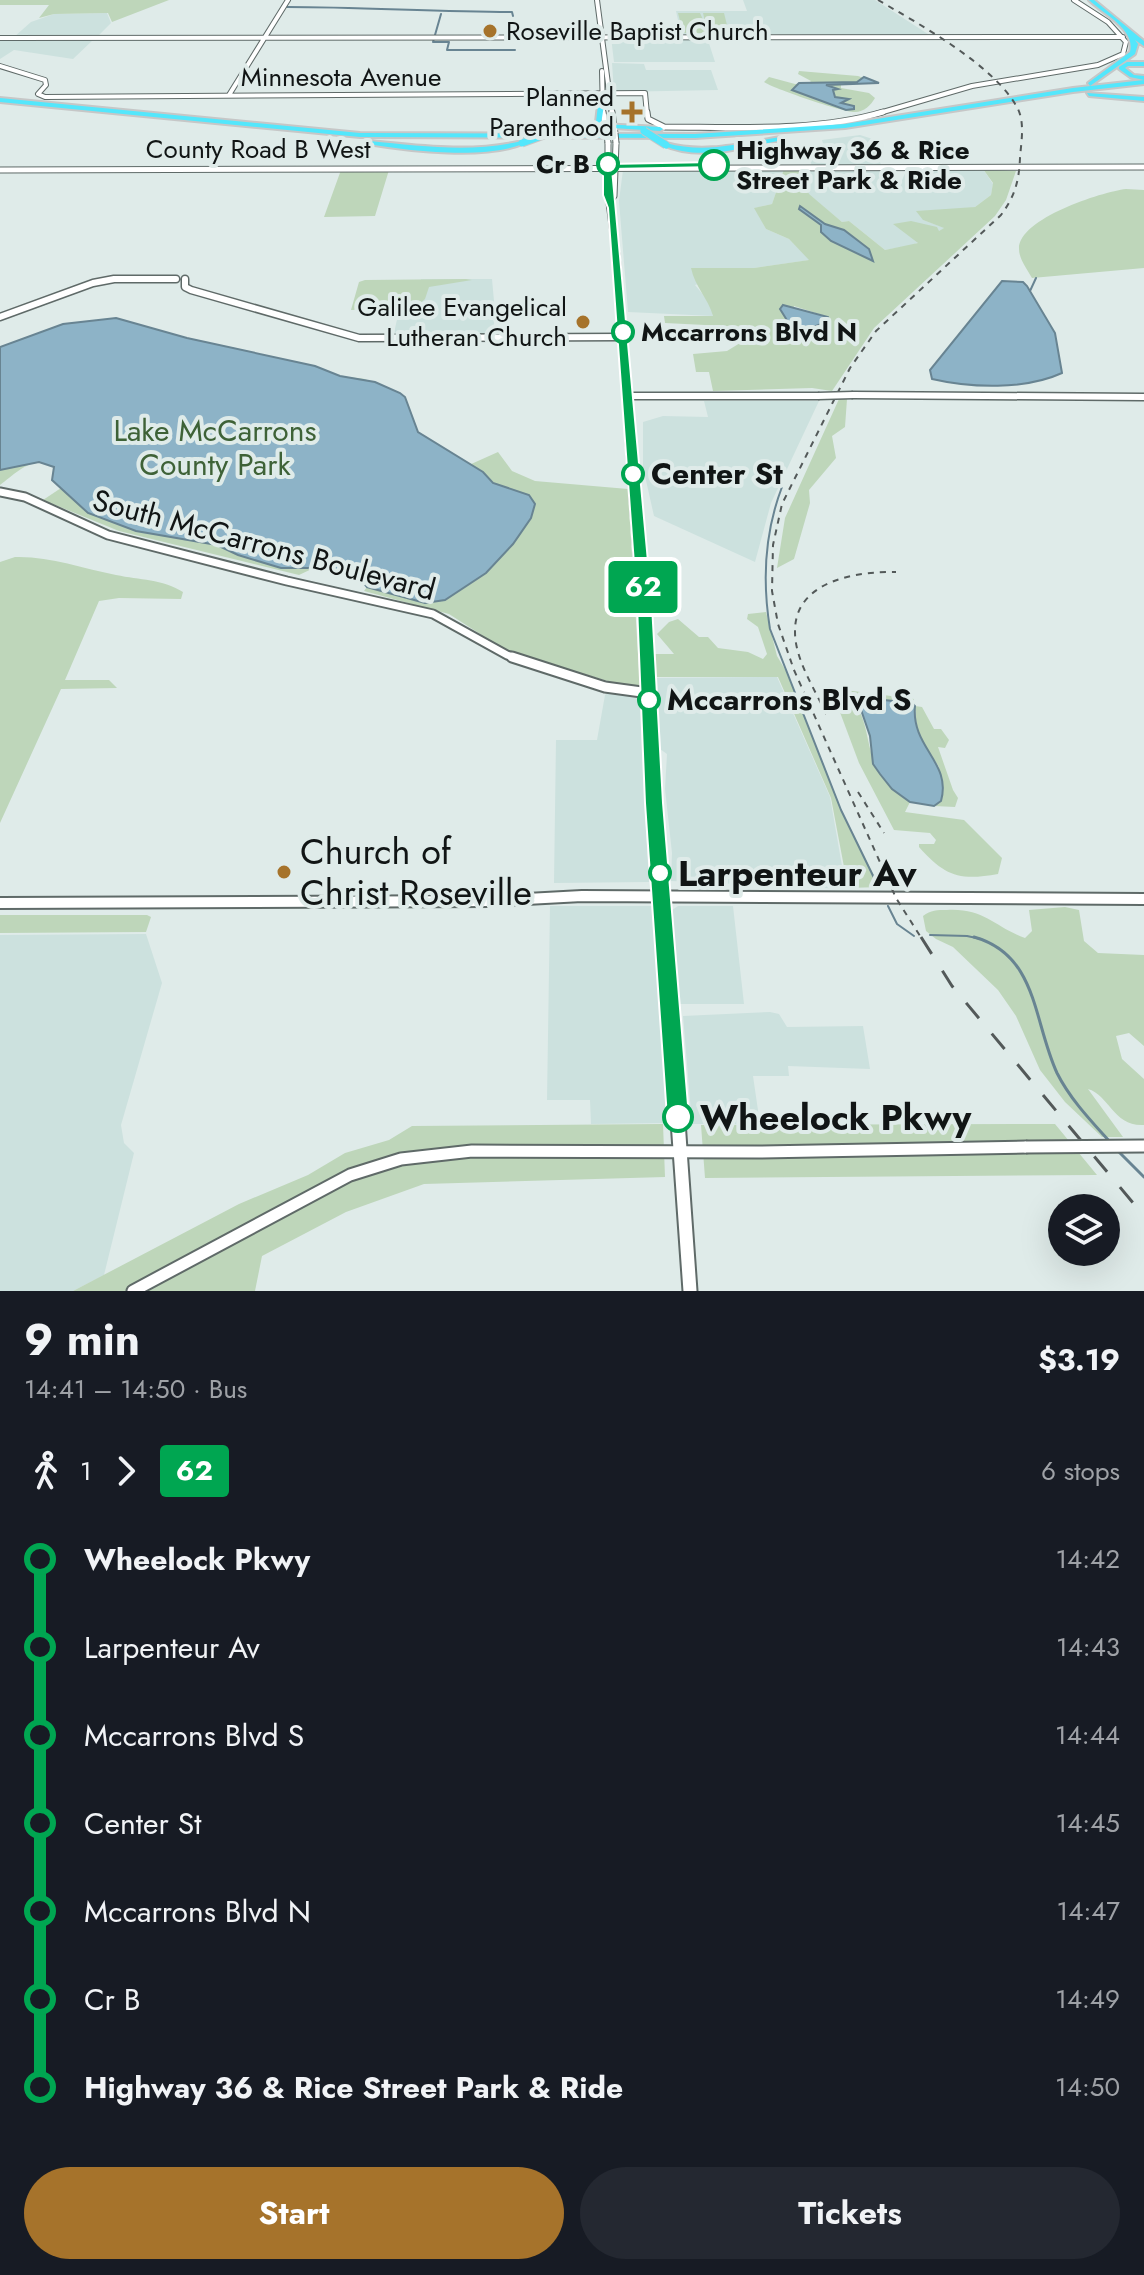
<!DOCTYPE html>
<meta charset="utf-8">
<style>
body{margin:0;font-family:Jost,sans-serif;background:#242831;color:#f1f3f6;height:100vh;display:flex;flex-direction:column;font-size:30px;white-space:nowrap}
*{box-sizing:border-box;margin:0}
p{font-size:26px;color:#9ea1a6}
.icon{flex:none;width:44px;height:44px;fill:none;stroke:currentColor;stroke-width:2;stroke-linecap:round;stroke-linejoin:round}
.map{position:relative;height:1291px;overflow:hidden}
.details{display:flex;flex-direction:column;background:#171b24;flex:1}
.details>*{flex:none}
.badge{padding:0 16px;border-radius:6px;font-size:28px;line-height:52px}
.buttons{position:absolute;left:1048px;top:1194px;display:grid;gap:16px}
.buttons a{display:grid;place-items:center;width:72px;height:72px;border-radius:50%;background:#171b24;box-shadow:0 8px 32px #0002;font-size:40px}
.map>.badge{position:absolute;translate:-50% -50%;box-shadow:0 0 0 4px #fff}
.legs{display:flex;align-items:center;gap:12px;height:88px;padding:0 24px;font-size:26px}
.legs p{margin-inline-start:auto}
.headline{display:flex;align-items:center;justify-content:space-between;height:136px;padding:0 24px}
h1{font-size:44px;font-weight:700;line-height:60px}
.button{display:flex;gap:16px;margin-top:auto;padding:16px 24px}
.button a{flex:1;height:92px;border-radius:48px;background:#a6732b;color:#fff;font-size:32px;font-weight:700;line-height:92px;text-align:center}
.button a+a{background:#242831;color:#f1f3f6}
ul{padding:0 24px;list-style:none}
li{display:flex;align-items:center;gap:28px;height:88px;font-size:30px}
li i{display:grid;place-items:center;width:12px;height:100%;margin:0 10px;background:currentColor}
li i::after{content:'';width:20px;height:20px;margin:-10px;border:6px solid;border-radius:50%;background:#171b24}
li p{margin-inline-start:auto}
li:first-child i{background:linear-gradient(#0000 50%,currentColor 0)}
li:last-child i{background:linear-gradient(currentColor 50%,#0000 0)}
.map>svg:first-child{display:block}
.built{fill:#cce1de}
.green{fill:#bed6ba;fill-rule:evenodd}
.water{fill:#8db3c7;stroke:#688492;stroke-width:2}
.lines{fill:none;stroke-linecap:round;stroke-linejoin:round}
.stream-far1{stroke:#688492;stroke-width:2}
.stream{stroke:#688492;stroke-width:3}
.tertiary-far5-casing{stroke:#5f6a68;stroke-width:6}
.tertiary-far4-casing{stroke:#5f6a68;stroke-width:7}
.tertiary-far3-casing{stroke:#5f6a68;stroke-width:9}
.tertiary-far2-casing{stroke:#5f6a68;stroke-width:11}
.tertiary-far1-casing{stroke:#5f6a68;stroke-width:13}
.tertiary-casing{stroke:#5f6a68;stroke-width:15}
.secondary-far5-casing{stroke:#5f6a68;stroke-width:6}
.secondary-far4-casing{stroke:#5f6a68;stroke-width:7}
.secondary-far3-casing{stroke:#5f6a68;stroke-width:9}
.secondary-far2-casing{stroke:#5f6a68;stroke-width:12}
.secondary-far1-casing{stroke:#5f6a68;stroke-width:14}
.secondary-casing{stroke:#5f6a68;stroke-width:17}
.motorway-casing{stroke:#c6c7c7;stroke-width:4}
.tertiary-far5{stroke:#fff;stroke-width:4}
.tertiary-far4{stroke:#fff;stroke-width:5}
.tertiary-far3{stroke:#fff;stroke-width:6}
.tertiary-far2{stroke:#fff;stroke-width:7}
.tertiary-far1{stroke:#fff;stroke-width:9}
.tertiary{stroke:#fff;stroke-width:11}
.secondary-far5{stroke:#fff;stroke-width:4}
.secondary-far4{stroke:#fff;stroke-width:5}
.secondary-far3{stroke:#fff;stroke-width:6}
.secondary-far2{stroke:#fff;stroke-width:8}
.secondary-far1{stroke:#fff;stroke-width:10}
.secondary{stroke:#fff;stroke-width:13}
.motorway{fill:#53e7fc;fill-rule:evenodd}
.rail-far1{stroke:#535959;stroke-width:2;stroke-dasharray:6 6;stroke-linecap:butt}
.rail{stroke:#535959;stroke-width:3;stroke-dasharray:20 20;stroke-linecap:butt}
.tertiary-bridge-far1-casing{stroke:#5f6a68;stroke-width:9;stroke-linecap:butt}
.tertiary-bridge-casing{stroke:#5f6a68;stroke-width:15;stroke-linecap:butt}
.secondary-bridge-casing{stroke:#5f6a68;stroke-width:7;stroke-linecap:butt}
.motorway-bridge-casing{stroke:#c6c7c7;stroke-width:9;stroke-linecap:butt}
.tertiary-bridge-far1{stroke:#fff;stroke-width:6}
.tertiary-bridge{stroke:#fff;stroke-width:11}
.secondary-bridge{stroke:#fff;stroke-width:5}
.motorway-bridge{stroke:#53e7fc;stroke-width:7}
.line-1{fill:#00a651;stroke:#fff;stroke-width:2}
.poi-dot{fill:#a6732b;stroke:#dfebe9;stroke-width:3}
.stop-1-dot{fill:#fff;stroke:#00a651;stroke-width:4}
.labels{text-anchor:middle;stroke-width:8;stroke-linejoin:round;paint-order:stroke}
.far-poi-label{font-size:26px;fill:#111515;stroke:#dfebe9;text-anchor:end}
.far-street-label{font-size:26px;fill:#111515;stroke:#dfebe9}
.far-stop-label{font-size:26px;font-weight:bold;fill:#111515;stroke:#dfebe9;text-anchor:start}
.park-label{font-size:30px;fill:#3e6237;stroke:#dfebe9}
.stop-label{font-size:30px;font-weight:bold;fill:#111515;stroke:#dfebe9;text-anchor:start}
.street-label{font-size:30px;fill:#111515;stroke:#dfebe9}
.near-poi-label{font-size:36px;fill:#111515;stroke:#dfebe9;text-anchor:start}
.near-stop-label{font-size:36px;font-weight:bold;fill:#111515;stroke:#dfebe9;text-anchor:start}
</style>
<div class="map">
<svg width="1144" height="1291" viewBox="0 0 1144 1291">
<rect width="100%" height="100%" fill="#dfebe9"/>
<path class="built" d="M743,0h132l53,34h-247l-5,-23h71z
M107,13l4,10 -13,13 -84,1 17,-15 23,-8z
M611,37h96l8,25h-101z
M0,39h94l-21,20 -59,-9 -14,9z
M612,63l32,1 2,6h65l7,20 -104,2z
M860,135l19,6 3,6 -10,1 10,18h-70l-6,-16 19,1 -3,-11z
M784,169l-12,35 -17,4 11,21 23,10 21,21 -56,8 -59,17 15,18 3,13 -85,-4 -9,-111 4,-31z
M799,169h94l5,11 -17,2 18,5 8,-18h76l10,15 -2,11 -16,12 -52,13 22,8 -32,17 -28,5 -36,-29 -7,1 -34,-28z
M421,279h71l3,33 -2,25 -100,1 6,-28 17,-8z
M704,401h115l-48,102 -16,59 -101,-46 -11,-49v-45l20,-6 45,1z
M777,677l53,120 16,92 -175,-8 1,-28 -7,-64 2,-35 -7,-5 -5,-71z
M610,691l31,7 5,47 -2,49 5,88 -95,1 2,-143h41l8,-45z
M550,906h106l9,99 3,118 -77,1 -1,-24h-43z
M678,906h55l11,98h-65l-7,-94z
M146,934l16,49 -41,142 3,18 10,10 -30,122 -31,16h-73v-356z
M770,1012l9,2 8,13 76,-1 7,43 -82,-3 1,10h-36l7,48h-68l-9,-108z"/>
<path class="green" d="M0,0h169l-57,22 -4,-9 -54,1 -15,4 10,-13h-49z
M678,13h22l6,13 -3,-13h21l5,20h-46z
M799,71l59,5 20,7 -37,2v3l28,5 6,5c-4,7 -11,14 -20,14 -10,1 -83,-24 -91,-30l5,-5 26,7 14,-1 2,-2 -13,-7z
M784,169h15l10,25 33,28 7,-1 36,29 33,-7 -25,-19 18,-3 26,6 2,4 5,-3 -21,-8 -7,-9 59,-4 16,-12 2,-12 -10,-14 33,2 -10,29 -11,16 -121,112 -42,63 -20,-3 -99,3 -4,-19h-13l-3,-18 34,-3 13,-8v-6l-15,-11 -60,-3 -1,-7h49c-5,-18 -18,-29 -22,-48h63l55,-8 -20,-21 -23,-10 -12,-21 18,-4zM809,212l16,12 19,6 25,19 2,12 -50,-29v-6zM794,306l34,11 1,4 -26,10 -13,-6z
M341,170h48l-14,46 -51,1z
M1126,189l18,1v78l-112,10c-5,-9 -13,-19 -13,-29 -1,-30 82,-57 107,-60z
M365,280l101,-1 6,1 -43,7 -4,12 -10,9 -64,2 8,-28z
M116,318l71,20 128,28 25,10 25,3 40,18 13,35 51,33 29,-13 14,19 23,10 93,8 12,198 -6,2 -129,-39 -56,-36 -85,-23 3,-4 -10,-12 -31,-7 -8,-2 -19,9 -180,-44 -76,-31 18,-12 -9,-8 2,-13c-19,-14 -38,6 -54,18v-138l62,-23z
M839,399h8l-2,28 -13,9 4,22 -27,32 1,13 -16,56 -17,9 8,-50z
M15,557c35,-1 66,11 101,18 24,5 46,4 67,17l-2,7 -62,-1 -20,3 -34,79h44l8,8 -56,1 -61,134v-261z
M766,612l11,44 9,15 55,139 39,77 -32,1 -17,-90 -53,-121h-122l-1,-23h19l-17,-20 12,-12 9,-3 21,18h9l10,11 30,4 15,7 4,-5 -9,-27 -11,-8 1,-5z
M845,690l69,9 -2,4 -47,-5 -6,12c7,14 8,28 12,42 8,20 22,38 39,50l-5,10 59,8 38,38 -4,16c-39,7 -53,2 -79,-27v-3h15l2,-4 -6,-7 -36,-3 -35,-67 -27,-72z
M915,706l7,1 12,22h7l8,11 -4,8 -7,-1 15,43 5,8 -3,9 -21,-1 7,-6 -2,-33 -22,-34z
M1065,907l14,3 5,31 14,12 46,2v91l-15,-13 -13,3 6,23 22,20v46c-30,2 -35,-30 -56,-36l35,48h-21l-37,-35 -25,-32 -24,-54 -18,-26 -45,-43 -17,-8 -10,-8 -3,-15c8,-6 14,-6 24,-6 38,-2 47,17 78,28l7,-7 -3,-21z
M0,915h147l4,2 -5,15 -146,1z
M663,1124l2,53 -241,7 -78,28 -84,44 -7,35h-182l166,-87 69,-29 37,-22 44,-13 23,-14z
M1055,1124l42,51 -392,3 -4,-53z"/>
<path class="water" d="M864,77l15,6 -53,2 12,4 -5,1 2,7 14,2 -8,4 13,3v3l-8,1 -54,-20 7,-7 58,-1z
M800,206l25,18 19,6 25,19 4,12 -42,-20 -10,-9v-7l-22,-16z
M1002,281l21,1 4,4 28,47 7,40c-37,17 -91,15 -130,6l-2,-9z
M783,305l45,12 1,4 -26,10 -13,-6 -10,-16z
M116,318l71,20 128,28 25,10 35,6 25,11 5,4 13,35 65,40 10,11 36,12 6,9 -4,14 -18,26 -27,29 -41,27 -20,3 -58,-16 -10,-12 -31,-7h-45l-43,-13 -21,-10 -81,-14 -48,-18 -36,-33 2,-13 -15,-5 -39,8v-123l63,-23z
M865,698l47,5 3,3c-4,42 37,56 26,95l-7,5 -24,-4 -18,-13 -12,-15 -7,-10 -3,-28 -12,-35z"/>
<g class="lines">
<path class="stream-far1" d="M287,7c75,0 150,5 225,5l1,4
M441,14l-8,28h16l-2,8h68
M1030,291l6,-13
M782,487c-18,47 -20,93 -12,142l71,181 37,76
M888,906l9,18 17,12
M930,935l37,1 14,3"/>
<path class="stream" d="M974,937c64,18 59,84 83,136 13,26 34,48 53,69
M1117,1150l27,27"/>
<defs>
<path id="tertiary-far5" d="M0,38l1123,-1
M0,66l45,14 1,5 -8,9 7,3 600,-4 2,21
M229,95l59,-95
M876,114l96,-28 126,-21 25,-11 3,-12 -18,-20 -34,-22"/>
<path id="tertiary-far4" d="M647,112l1,7 16,8c70,0 152,5 219,-15
M0,170l1144,-3"/>
<path id="tertiary-far3" d="M185,279v8l6,3 168,48 264,-1
M0,317l93,-34 21,-4h62
M853,395l291,2
M628,396h190"/>
<path id="tertiary-far2" d="M0,492l25,5 83,38 179,46 146,33 74,41 12,4"/>
<path id="tertiary-far1" d="M512,657l93,30 44,6"/>
<path id="tertiary" d="M133,1291l217,-116 51,-16 71,-8 287,1 267,-5"/>
<path id="secondary-far5" d="M597,0l15,114
M602,71l1,43"/>
<path id="secondary-far4" d="M603,112l4,21
M612,112l3,21
M608,143v52l8,61
M611,200l3,-4 2,-53"/>
<path id="secondary-far3" d="M616,254l14,181"/>
<path id="secondary-far2" d="M630,433l16,226"/>
<path id="secondary-far1" d="M646,657l19,282
M0,903l492,-2 90,-5 562,3"/>
<path id="secondary" d="M665,937l25,354"/>
<path id="motorway" d="M1089,0h5l50,41v5l-9,-6 3,4 -3,10 -45,32 -2,-3 42,-31c6,-23 -27,-38 -41,-52z
M1127,62h17v4h-16l-3,2 9,7 10,1v4l-14,-3 -11,-8v-2z
M1144,80v4l-71,8 -228,36 -150,10 -335,-1 -360,-35v-4l360,35 335,1 150,-10 228,-36z
M1087,93l57,4v4l-55,-5z
M601,103l3,2 -3,19 59,3 3,2 -3,2 -47,-3 -91,2 -3,-2 3,-2 66,-1 8,-3 2,-17z
M781,137l3,2 -1,1c-37,7 -84,22 -120,5l3,-2c39,11 76,0 115,-6z
M370,141c51,5 101,12 152,0l3,2c-39,17 -115,8 -157,1v-2z"/>
</defs>
<use href="#tertiary-far5" class="tertiary-far5-casing"/>
<use href="#tertiary-far4" class="tertiary-far4-casing"/>
<use href="#tertiary-far3" class="tertiary-far3-casing"/>
<use href="#tertiary-far2" class="tertiary-far2-casing"/>
<use href="#tertiary-far1" class="tertiary-far1-casing"/>
<use href="#tertiary" class="tertiary-casing"/>
<use href="#secondary-far5" class="secondary-far5-casing"/>
<use href="#secondary-far4" class="secondary-far4-casing"/>
<use href="#secondary-far3" class="secondary-far3-casing"/>
<use href="#secondary-far2" class="secondary-far2-casing"/>
<use href="#secondary-far1" class="secondary-far1-casing"/>
<use href="#secondary" class="secondary-casing"/>
<use href="#motorway" class="motorway-casing"/>
<use href="#tertiary-far5" class="tertiary-far5"/>
<use href="#tertiary-far4" class="tertiary-far4"/>
<use href="#tertiary-far3" class="tertiary-far3"/>
<use href="#tertiary-far2" class="tertiary-far2"/>
<use href="#tertiary-far1" class="tertiary-far1"/>
<use href="#tertiary" class="tertiary"/>
<use href="#secondary-far5" class="secondary-far5"/>
<use href="#secondary-far4" class="secondary-far4"/>
<use href="#secondary-far3" class="secondary-far3"/>
<use href="#secondary-far2" class="secondary-far2"/>
<use href="#secondary-far1" class="secondary-far1"/>
<use href="#secondary" class="secondary"/>
<use href="#motorway" class="motorway"/>
<path class="rail-far1" d="M878,0c41,24 118,66 140,109 7,15 3,34 2,49 -1,23 -5,38 -19,57l-125,116 -26,37 -68,136 -9,41 -1,46 6,33 16,46 102,228 26,41
M826,714c-11,-25 -31,-54 -31,-82 -1,-51 62,-61 101,-60
M858,792l26,41"/>
<path class="rail" d="M921,937l31,49 192,230"/>
<defs>
<path id="tertiary-bridge-far1" d="M818,396l35,-1"/>
<path id="tertiary-bridge" d="M1026,1147l118,-1"/>
<path id="secondary-bridge" d="M607,133l1,10
M615,133l1,10"/>
<path id="motorway-bridge" d="M644,131l22,14
M522,143l22,-8"/>
</defs>
<use href="#tertiary-bridge-far1" class="tertiary-bridge-far1-casing"/>
<use href="#tertiary-bridge" class="tertiary-bridge-casing"/>
<use href="#secondary-bridge" class="secondary-bridge-casing"/>
<use href="#motorway-bridge" class="motorway-bridge-casing"/>
<use href="#tertiary-bridge-far1" class="tertiary-bridge-far1"/>
<use href="#tertiary-bridge" class="tertiary-bridge"/>
<use href="#secondary-bridge" class="secondary-bridge"/>
<use href="#motorway-bridge" class="motorway-bridge"/>
</g>
<path class="line-1" d="M714,162l3,5 -105,2 40,436 11,198 26,314 -3,8 -8,3 -8,-3 -3,-8 -22,-314 -8,-198 -29,-397 -5,-13v-29l5,-2z"/>
<g class="poi-dot">
<circle cx="490" cy="31" r="8"/>
<path d="M628 100h8v8h8v8h-8v8h-8v-8h-8v-8h8z"/>
<circle cx="583" cy="322" r="8"/>
<circle cx="284" cy="872" r="8"/>
</g>
<g class="stop-1-dot">
<circle cx="608" cy="164" r="10"/>
<circle cx="714" cy="165" r="14"/>
<circle cx="623" cy="332" r="10"/>
<circle cx="633" cy="474" r="10"/>
<circle cx="649" cy="700" r="10"/>
<circle cx="660" cy="873" r="10"/>
<circle cx="678" cy="1117" r="14"/>
</g>
<g class="labels">
<g class="far-poi-label">
<text x="506" y="40" text-anchor="start">Roseville Baptist Church</text>
<text x="614" y="106">Planned<tspan x="614" dy="30">Parenthood</tspan></text>
<text x="567" y="316">Galilee Evangelical<tspan x="567" dy="30">Lutheran Church</tspan></text>
</g>
<g class="far-street-label">
<text x="341" y="86">Minnesota Avenue</text>
<text x="258" y="158">County Road B West</text>
</g>
<g class="far-stop-label">
<text x="736" y="159">Highway 36 &amp; Rice<tspan x="736" dy="30">Street Park &amp; Ride</tspan></text>
<text x="590" y="173" text-anchor="end">Cr B</text>
<text x="641" y="341">Mccarrons Blvd N</text>
</g>
<g class="park-label">
<text x="215" y="441">Lake McCarrons<tspan x="215" dy="34">County Park</tspan></text>
</g>
<g class="stop-label">
<text x="651" y="484">Center St</text>
<text x="667" y="710">Mccarrons Blvd S</text>
</g>
<g class="street-label">
<text transform="translate(264 545) rotate(15)" y="10">South McCarrons Boulevard</text>
</g>
<g class="near-poi-label">
<text x="300" y="864">Church of<tspan x="300" dy="41">Christ Roseville</tspan></text>
</g>
<g class="near-stop-label">
<text x="678" y="886">Larpenteur Av</text>
<text x="700" y="1130">Wheelock Pkwy</text>
</g>
</g>
</svg>
<div class="buttons">
<a><svg class="icon" aria-label="layers" viewBox="0 0 24 24"><path d="M12 4l9 5-9 5-9-5zM3 14l9 5 9-5"/></svg></a>
</div>
<b class="badge" style="left:643px;top:587px;background:#00a651;color:#fff">62</b>
</div>
<section class="details">
<div class="headline"><div><h1>9 min</h1><p>14:41 – 14:50 · Bus</p></div><b>$3.19</b></div>
<div class="legs"><svg class="icon" aria-label="walk" viewBox="0 0 24 24"><circle cx="13" cy="4" r="2"/><path d="M13 8l-2 6 4 7M11 14l-3 7M7 12l3-4h3l4 4"/></svg>1<svg class="icon" aria-label="forward" viewBox="0 0 24 24"><path d="M9 5l7 7-7 7"/></svg><b class="badge" style="background:#00a651;color:#fff">62</b><p>6 stops</p></div>
<ul>
<li><i style="color:#00a651"></i><b>Wheelock Pkwy</b><p>14:42</p></li>
<li><i style="color:#00a651"></i><span>Larpenteur Av</span><p>14:43</p></li>
<li><i style="color:#00a651"></i><span>Mccarrons Blvd S</span><p>14:44</p></li>
<li><i style="color:#00a651"></i><span>Center St</span><p>14:45</p></li>
<li><i style="color:#00a651"></i><span>Mccarrons Blvd N</span><p>14:47</p></li>
<li><i style="color:#00a651"></i><span>Cr B</span><p>14:49</p></li>
<li><i style="color:#00a651"></i><b>Highway 36 &amp; Rice Street Park &amp; Ride</b><p>14:50</p></li>
</ul>
<div class="button"><a>Start</a><a>Tickets</a></div>
</section>
